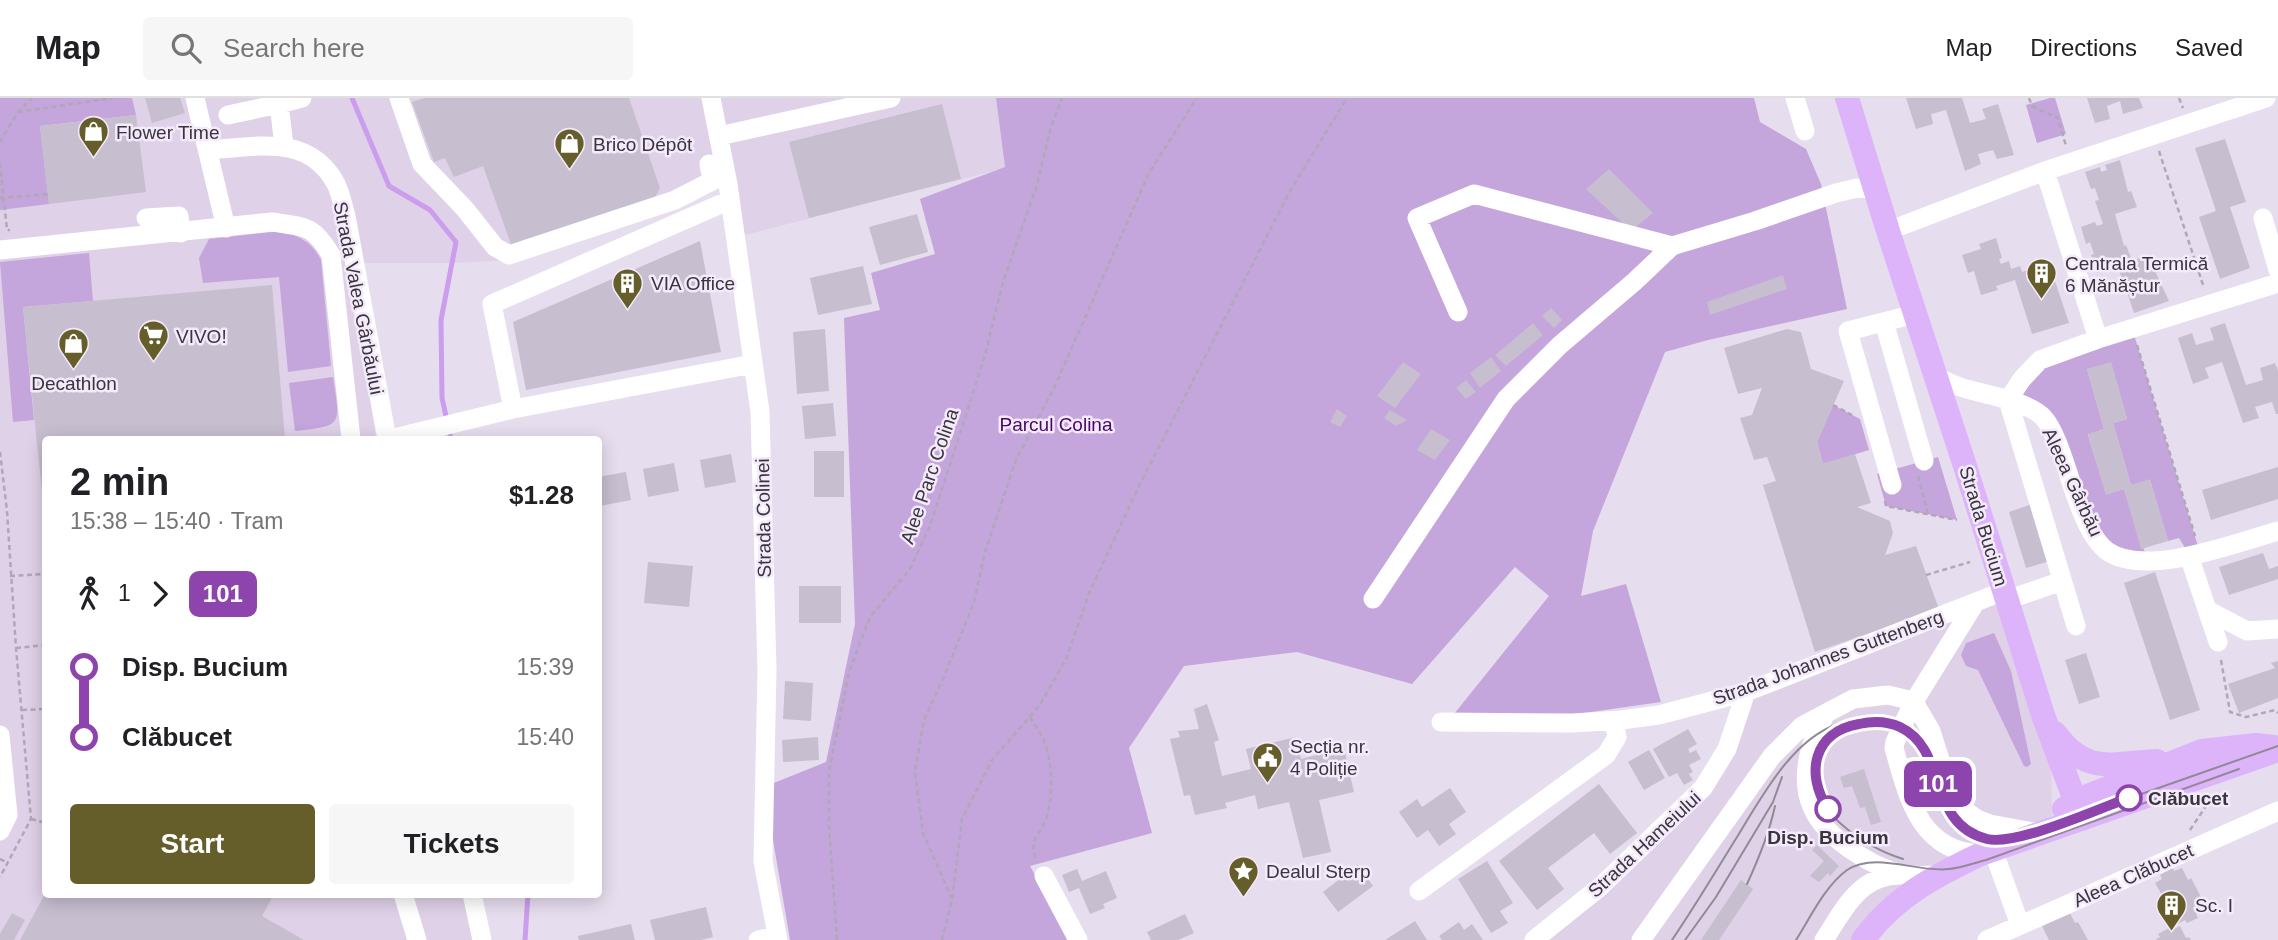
<!DOCTYPE html>
<meta charset="utf-8">
<style>
body{margin:0;font-family:Arial,sans-serif;background:#f6f6f6;color:#202124;height:100vh;display:flex;flex-direction:column;font-size:26px;white-space:nowrap}
*{box-sizing:border-box;margin:0}
p{font-size:23px;color:#757577}
.icon{flex:none;width:38px;height:38px;fill:none;stroke:currentColor;stroke-width:2;stroke-linecap:round;stroke-linejoin:round}
.map{position:relative;flex:1;overflow:hidden}
.drawer{position:absolute;left:42px;top:338px;width:560px;height:462px;display:flex;flex-direction:column;background:#fff;border-radius:7px;box-shadow:0 4px 18px #0003}
.drawer>*{flex:none}
.badge{padding:0 14px;border-radius:10px;font-size:24px;line-height:46px}
.map>.badge{position:absolute;translate:-50% -50%;box-shadow:0 0 0 4px #fff}
.legs{display:flex;align-items:center;gap:10px;height:77px;padding:0 28px;font-size:23px}
.legs p{margin-inline-start:auto}
.summary{display:flex;align-items:center;justify-content:space-between;height:119px;padding:0 28px}
h1{font-size:38px;font-weight:800;line-height:52px}
.button{display:flex;gap:14px;margin-top:auto;padding:14px 28px}
.button a{flex:1;height:80px;border-radius:7px;background:#655d2a;color:#fff;font-size:28px;font-weight:800;line-height:80px;text-align:center}
.button a+a{background:#f6f6f6;color:#202124}
ul{padding:0 28px;list-style:none}
li{display:flex;align-items:center;gap:24px;height:70px;font-size:26px}
li i{display:grid;place-items:center;width:10px;height:100%;margin:0 9px;background:currentColor}
li i::after{content:'';width:18px;height:18px;margin:-9px;border:5px solid;border-radius:50%;background:#fff}
li p{margin-inline-start:auto}
li:first-child i{background:linear-gradient(#0000 50%,currentColor 0)}
li:last-child i{background:linear-gradient(currentColor 50%,#0000 0)}
header{display:flex;align-items:center;gap:42px;box-sizing:border-box;height:98px;padding:0 35px;background:#fff;border-bottom:2px solid #e0e0e0}
header strong{font-size:33px}
nav{display:flex;gap:38px;margin-inline-start:auto;font-size:24px}
.search{width:490px;height:63px;background:#f6f6f6;display:flex;align-items:center;gap:18px;box-sizing:border-box;padding:0 24px;border-radius:7px;color:#757577;font-size:26px}
.map>svg:first-child{display:block}
.built{fill:#dfd1e8}
.green{fill:#c4a5dc}
.lines{fill:none;stroke-linecap:round;stroke-linejoin:round}
.stream{stroke:#cb9dec;stroke-width:5}
.building{fill:#c7becf}
.path{stroke:#b0a8b6;stroke-width:2.5;stroke-dasharray:5 3.5;stroke-linecap:butt}
.minor{stroke:#fff;stroke-width:19}
.major{stroke:#ddb4f9;stroke-width:24}
.tram{stroke:#918a96;stroke-width:2}
.line-1-casing{stroke:#fff;stroke-width:16}
.line-1{stroke:#8e44ad;stroke-width:10}
.stop-1-dot{fill:#fff;stroke:#8e44ad;stroke-width:3.5}
.labels{text-anchor:middle;stroke-width:5;stroke-linejoin:round;paint-order:stroke}
.poi-label{font-size:19px;fill:#39353c;stroke:#f4eafb;text-anchor:start}
.street-label{font-size:19px;fill:#39353c;stroke:#f4eafb}
.park-label{font-size:19px;fill:#480667;stroke:#f4eafb}
.stop-label{font-size:19px;font-weight:bold;fill:#39353c;stroke:#f4eafb;text-anchor:start}
</style>
<header>
<strong>Map</strong>
<div class="search"><svg class="icon" aria-label="search" viewBox="0 0 24 24"><circle cx="10" cy="10" r="6"/><path d="M15 15l6 6"/></svg>Search here</div>
<nav><a>Map</a><a>Directions</a><a>Saved</a></nav>
</header>
<div class="map">
<svg width="2278" height="842" viewBox="0 0 2278 842">
<rect width="100%" height="100%" fill="#e6ddee"/>
<path class="built" d="M0,0h996l9,70 -264,68 -22,-52 -210,76 -53,3h-107l27,176h-330v455h417l11,46h-474z
M2004,493l47,164 1,60 -13,18 -58,21 -118,86h-329l169,-152 43,-96z"/>
<path class="green" d="M0,0h132l4,17 -96,11 9,78 -49,6z
M996,0h758l6,24 46,27 15,35 26,125 -139,31 -43,12 -72,179 -12,65 45,-12 35,118 -91,13 -116,-1 95,-118 -34,-29 -103,117 -115,-32 -113,14 -55,82 23,85 -122,33 40,74h-280l-26,-153 62,-25 29,-138 -11,-306 36,-8 -9,-37 64,-19 -15,-55 85,-32z
M2050,0h5l11,36 -29,9 -11,-38z
M281,133c19,5 31,11 40,29l10,106 -43,6 -9,-95 -76,6 -4,-25 10,-19z
M89,155l4,48 -70,6 11,113 -21,2 -13,-160z
M2132,230l68,225 -13,-2 -8,-13 -11,3 -18,-61 -19,5 -18,-62 14,-4 -16,-56 -24,6 17,60 -16,6 18,59 18,-5 24,73 -41,-12 -63,-132 -36,-18 32,-40z
M333,279c7,48 11,49 -38,54l-6,-48z
M1833,307l27,14 9,31 -46,14 -6,-22z
M1938,359l19,63 -71,-14 -9,-32z
M1994,535l17,38 20,93 -4,3 -3,-1 -46,-96 -12,-4 -5,-11 5,-12z"/>
<g class="lines">
<path class="stream" d="M352,0l37,88 41,24 26,32 -15,78 1,78 9,41
M525,842l3,-46"/>
</g>
<path class="building" d="M145,0h35l5,15 -33,10z
M425,0h204l31,90 -6,11 -141,51 -30,-84 -29,11 -9,-19 -11,4 -22,-60z
M1906,0h56l8,25 16,-4 -4,-10 16,-5 16,51 -17,4 -4,-9 -15,4 3,10 -16,7 -19,-61 -15,4 2,10 -17,5z
M2087,0h52l4,10 -20,6 -3,-13 -13,5 3,13 -15,4z
M942,6l19,75 -152,39 -20,-76z
M136,17l10,77 -97,12 -9,-78z
M2225,41l21,63 -16,5 20,61 -30,11 -21,-62 17,-6 -21,-63z
M2120,62l8,32 3,-1 6,16 -22,7 9,32 2,-1 8,21 5,-2 -2,-5 15,-5 7,18 -3,1 13,28 -35,12 -6,-18 3,-1 -4,-12 -4,1 -5,-17 -21,7 -6,-18 3,-1 -4,-12 -4,2 -5,-17 14,-5 2,4 6,-2 -8,-23 4,-1 -4,-12 -4,1 -6,-17 15,-5 1,5 6,-2 -2,-5z
M1609,71l44,44 -22,18 -45,-42z
M917,116l11,38 -48,13 -11,-38z
M1996,140l6,20 -3,1 2,5 8,-3 2,8 9,-3 2,6 27,-9 20,60 -37,11 -17,-54 -19,6 2,4 -17,5 -7,-24 -6,2 -6,-18 19,-6 -2,-5z
M700,143l21,111 -195,38 -13,-68z
M863,168l9,38 -54,11 -8,-37z
M1783,177l4,14 -77,26 -3,-13z
M272,187l13,154h-239v72h-2l-21,-204z
M1551,210l11,12 -8,8 -12,-12z
M1533,225l10,12 -37,31 -11,-11z
M2225,225l21,62 17,-5 -3,-12 15,-5 3,8v43h-2l-4,-12 -17,5 4,11 -16,5 -21,-61 -17,6 4,10 -16,6 -15,-46 14,-5 4,12 18,-5 -4,-12z
M825,231l4,62 -32,3 -4,-62z
M1787,231l14,3 10,37 33,12 -27,61 6,22 32,-10 16,49 -14,4 33,14 3,12 -8,22 31,-9 23,63 -124,43 -52,-167 13,-4 -9,-24 -13,3 -14,-42 12,-3 10,-27 -24,6 -14,-46z
M1491,259l10,14 -21,17 -10,-15z
M1403,264l18,12 -26,34 -18,-12z
M2111,264l16,57 -14,4 18,62 19,-6 18,62 -27,8 -17,-60 -18,6 -18,-61 16,-5 -17,-60z
M1466,282l10,12 -10,7 -10,-11z
M833,305l3,33 -31,3 -3,-33z
M1337,311l10,7 -7,11 -10,-5z
M1390,312l17,10 -11,6 -12,-8z
M1431,331l19,11 -15,20 -18,-10z
M814,353h30v46h-30z
M731,356l5,28 -31,6 -5,-28z
M674,365l5,28 -31,6 -5,-28z
M2278,369v32l-67,21 -9,-30z
M626,374l5,28 -31,6 -2,-29z
M2032,406l18,57 -24,7 -17,-56z
M2263,455l6,16 9,-3v13l-49,16 -10,-28z
M648,464l45,4 -4,41 -45,-4z
M2155,474l45,138 -30,10 -46,-137z
M799,488h42v37h-42z
M2086,555l14,44 -21,7 -14,-44z
M2278,563v37l-39,15 -11,-29 47,-16 -4,-5z
M785,583l28,2 -2,38 -28,-2z
M1207,606l12,36 -5,2 8,34 29,-7 -5,-20 50,-12 5,22 43,-11 10,44 -35,8 12,52 -28,6 -14,-56 -31,7 -3,-14 -30,8 2,5 -32,7 -5,-20 -6,1 -14,-57 10,-2 -2,-6 21,-2 -5,-20z
M1688,631l9,15 -9,5 2,4 6,-3 5,9 -12,6 4,7 -4,2 4,6 -9,5 -7,-12 -8,4 -16,-28z
M818,639l1,23 -36,2 -1,-22z
M1649,652l16,28 -21,12 -16,-28z
M1864,671l17,53 -10,3 -6,-18 -5,1 -8,-22 -8,2 -4,-11z
M1599,686l38,49 -27,21 -16,-21 -46,35 16,21 -27,21 -38,-49z
M1450,690l16,24 -17,12 7,10 -17,12 -11,-16 -11,8 -18,-26 18,-13 5,8z
M1817,747l22,21 -9,10 -2,-3 -9,9 -9,-6 14,-15 -12,-11z
M1487,763l26,42 -13,8 8,12 -17,10 -33,-54z
M1358,767l15,21 -35,26 -15,-20z
M2173,770l1,3 8,-3 6,12 3,-2 10,19 -3,2 6,11 -8,4 2,4 -11,5 -2,-3 -9,5 -7,-13 -3,2 -8,-17 4,-2 -7,-12 7,-4 -2,-4z
M1077,771l5,12 24,-10 11,27 -14,6 2,4 -15,6 -11,-26 -10,4 -7,-17z
M1741,782l12,9 -34,51h-18z
M45,796h229l-12,22 42,24h-284z
M706,809l7,30 -12,3h-46l-5,-20z
M2069,813l6,12 3,-1 10,18h-39l-7,-14z
M12,815l13,7 -11,20h-14v-6z
M1185,816l9,19 -16,7h-27l-4,-8z
M1415,823l12,19h-42z
M1459,824l5,8 8,-6 11,16h-41l-3,-4z
M631,826l4,16h-56l-1,-4z
M2180,828l6,12 3,-1 2,3h-36l5,-3 -2,-3 13,-7 1,3z"/>
<g class="lines">
<path class="path" d="M2029,0l3,8 26,12 8,28
M2179,0l4,10
M18,14l94,-14
M0,44l18,-30 14,-14
M2159,53l45,137
M0,65l7,67h3
M0,100l48,-4
M2137,247l58,191
M1833,307l19,10
M0,354l7,59 9,137 15,171 -31,58
M1918,378l10,38
M1885,403l1,5 71,14
M1926,477l44,-13
M10,478l36,-2
M16,550l30,-3
M2221,562l9,52 16,5 29,-7 3,3
M22,612l24,-1
M1030,619c5,8 11,16 14,24 9,22 9,53 3,75 -6,21 -19,19 -11,45
M31,721l15,4
M2190,732l18,-27
M0,761l8,4
M952,801l-29,-66 -8,-61 9,-52 22,-48 28,-70 11,-50 31,-92 38,-72 95,-215 48,-75
M837,842l-8,-113v-55l20,-100 21,-55 40,-48 20,-43 54,-167 19,-77 33,-94 15,-61 11,-29
M942,842l10,-40 10,-81 30,-59 48,-55 26,-46 24,-68 49,-105 151,-295 57,-93"/>
<path class="minor" d="M195,0l31,130
M399,0l23,66 43,45 30,38 14,8 166,-55 37,-19 -3,-17
M711,0l17,86 32,228 7,258 -4,191 15,79
M1795,0l10,33
M228,17l51,-11
M719,38l172,-38
M284,48l-5,-42 23,-6
M208,52c48,-3 101,-17 128,34 5,10 7,22 10,32l41,223
M146,120l33,-2 2,17
M2263,120l15,52
M1888,133l157,-60 221,-73
M0,152l272,-28c34,5 41,3 59,33l20,184
M1458,214l-41,-94 57,-24 198,52
M1884,224l40,139
M2098,241l180,-56
M1934,277c9,5 19,10 29,13 23,7 62,12 80,29 14,15 24,54 31,74 7,19 16,47 33,60 38,27 129,-8 171,-20
M2008,302l14,-21 18,-19 58,-21 -53,-168
M2008,302l68,226
M513,311l-21,-105 238,-104
M390,341l123,-30 240,-45
M1892,387l-44,-154 67,-17
M2189,458l29,86
M1373,501l133,-200 54,-54 74,-63 38,-36 83,-25 81,-28 21,-5 18,1
M2007,502l55,-19
M1975,505l-62,100 -18,39 -1,6c14,50 26,104 87,106
M2209,513l38,20 31,-2
M1826,616c-16,25 -27,64 -14,93 13,31 65,65 99,68 9,1 18,0 27,0
M1441,624l132,1 48,-3 38,-5 87,-23 258,-101
M0,637l8,80 -8,16
M1993,752l27,75
M1044,778l34,64
M1419,793l187,-136 11,-18 -3,-16
M403,796l14,46
M472,796l10,46
M758,842l19,-4
M1534,842l67,-54 102,-98 24,-39 19,-57
M1641,842l131,-184 30,-30 51,-27 35,-4 21,5 8,7 14,24 19,61 10,15 17,12 13,5 49,9
M1824,842c20,-31 36,-66 78,-65
M1987,842l291,-129"/>
<path class="major" d="M1847,0l41,133 77,235 78,249 39,104
M2055,635c31,43 58,30 102,28
M2064,711l11,-8 127,-50 54,-6 18,2
M1863,842c31,-43 72,-64 118,-86l297,-104"/>
<path class="tram" d="M1842,631c-13,8 -23,17 -26,33 -11,48 49,85 87,97
M1747,786c12,-26 22,-50 28,-78
M1672,842c23,-34 44,-69 65,-103 24,-39 55,-98 101,-113 13,-4 28,-3 42,-2 67,7 43,76 87,108 7,5 15,9 24,10 31,2 73,-19 102,-29 61,-22 124,-43 185,-65
M1685,842l31,-43 57,-95 9,-25
M1796,842c14,-22 29,-54 51,-70 29,-19 70,3 102,-1 12,-1 25,-6 37,-9l253,-91"/>
</g>
<g class="lines">
<defs>
<path id="line-1" d="M1828,711c-23,-35 -15,-77 31,-85 13,-3 28,-3 41,3 49,23 26,97 87,112 30,7 110,-30 142,-41"/>
</defs>
<use href="#line-1" class="line-1-casing"/>
<use href="#line-1" class="line-1"/>
</g>
<defs>
<symbol id="shop-pin" viewBox="-11 -11 22 30"><path d="M0 17L-7.5 6A9.5 9.5 0 1 1 7.5 6Z" fill="#655d2a" stroke="#f4eafb"/><path d="M-5-2.5h2.3a2.7 3.5 0 0 1 5.4 0H5L5.5 6h-11ZM-1.5-2.5h3a1.5 2.3 0 0 0-3 0Z" fill="#fff"/></symbol>
<symbol id="building-pin" viewBox="-11 -11 22 30"><path d="M0 17L-7.5 6A9.5 9.5 0 1 1 7.5 6Z" fill="#655d2a" stroke="#f4eafb"/><path d="M-4-6H4V6H1V3H-1V6H-4ZM-2.5-4.3h1.7v1.8h-1.7ZM.8-4.3h1.7v1.8H.8ZM-2.5-1h1.7V.8h-1.7ZM.8-1h1.7V.8H.8Z" fill="#fff"/></symbol>
<symbol id="supermarket-pin" viewBox="-11 -11 22 30"><path d="M0 17L-7.5 6A9.5 9.5 0 1 1 7.5 6Z" fill="#655d2a" stroke="#f4eafb"/><path d="M-6-5.5h2.5l.6 2H6L4.5 2H-2.5L-4.4-4H-6ZM-1.5 3.2a1.3 1.3 0 1 0 .1 0ZM3 3.2a1.3 1.3 0 1 0 .1 0Z" fill="#fff"/></symbol>
<symbol id="civic-pin" viewBox="-11 -11 22 30"><path d="M0 17L-7.5 6A9.5 9.5 0 1 1 7.5 6Z" fill="#655d2a" stroke="#f4eafb"/><path d="M-.6-6.5H3V-4.5H.6V-3L4-1V1h2V6H-6V1h2V-1L-.6-3ZM-1.2 2.5V6h2.4V2.5Z" fill="#fff"/></symbol>
<symbol id="sight-pin" viewBox="-11 -11 22 30"><path d="M0 17L-7.5 6A9.5 9.5 0 1 1 7.5 6Z" fill="#655d2a" stroke="#f4eafb"/><path d="M0-6L1.8-2.2L6-1.7L2.9 1.2L3.7 5.4L0 3.3L-3.7 5.4L-2.9 1.2L-6-1.7L-1.8-2.2Z" fill="#fff"/></symbol>
</defs>
<g fill-rule="evenodd">
<use href="#shop-pin" x="76" y="16" width="35" height="47"/>
<use href="#shop-pin" x="552" y="28" width="35" height="47"/>
<use href="#building-pin" x="2024" y="158" width="35" height="47"/>
<use href="#building-pin" x="610" y="168" width="35" height="47"/>
<use href="#supermarket-pin" x="136" y="220" width="35" height="47"/>
<use href="#shop-pin" x="56" y="228" width="35" height="47"/>
<use href="#civic-pin" x="1250" y="642" width="35" height="47"/>
<use href="#sight-pin" x="1226" y="756" width="35" height="47"/>
<use href="#building-pin" x="2154" y="790" width="35" height="47"/>
</g>
<g class="stop-1-dot">
<circle cx="2129" cy="700" r="12"/>
<circle cx="1828" cy="711" r="12"/>
</g>
<g class="labels">
<g class="poi-label">
<text x="116" y="41">Flower Time</text>
<text x="593" y="53">Brico Dépôt</text>
<text x="2065" y="172">Centrala Termică<tspan x="2065" dy="22">6 Mănăștur</tspan></text>
<text x="651" y="192">VIA Office</text>
<text x="176" y="245">VIVO!</text>
<text x="74" y="292" text-anchor="middle">Decathlon</text>
<text x="1290" y="655">Secția nr.<tspan x="1290" dy="22">4 Poliție</tspan></text>
<text x="1266" y="780">Dealul Sterp</text>
<text x="2195" y="814">Sc. I</text>
</g>
<g class="street-label">
<text transform="translate(359 200) rotate(79)" y="7">Strada Valea Gârbăului</text>
<text transform="translate(929 378) rotate(-71)" y="7">Alee Parc Colina</text>
<text transform="translate(2073 384) rotate(65)" y="7">Aleea Gârbău</text>
<text transform="translate(763 420) rotate(-91)" y="7">Strada Colinei</text>
<text transform="translate(1984 428) rotate(73)" y="7">Strada Bucium</text>
<text transform="translate(1828 559) rotate(-20)" y="7">Strada Johannes Guttenberg</text>
<text transform="translate(1644 746) rotate(-43)" y="7">Strada Hameiului</text>
<text transform="translate(2133 777) rotate(-24)" y="7">Aleea Clăbucet</text>
</g>
<g class="park-label">
<text x="1056" y="333">Parcul Colina</text>
</g>
<g class="stop-label">
<text x="2148" y="707">Clăbucet</text>
<text x="1828" y="746" text-anchor="middle">Disp. Bucium</text>
</g>
</g>
</svg>
<b class="badge" style="left:1938px;top:686px;background:#8e44ad;color:#fff">101</b>
<section class="drawer">
<div class="summary"><div><h1>2 min</h1><p>15:38 – 15:40 · Tram</p></div><b>$1.28</b></div>
<div class="legs"><svg class="icon" aria-label="walk" viewBox="0 0 24 24"><circle cx="13" cy="4" r="2"/><path d="M13 8l-2 6 4 7M11 14l-3 7M7 12l3-4h3l4 4"/></svg>1<svg class="icon" aria-label="forward" viewBox="0 0 24 24"><path d="M9 5l7 7-7 7"/></svg><b class="badge" style="background:#8e44ad;color:#fff">101</b></div>
<ul>
<li><i style="color:#8e44ad"></i><b>Disp. Bucium</b><p>15:39</p></li>
<li><i style="color:#8e44ad"></i><b>Clăbucet</b><p>15:40</p></li>
</ul>
<div class="button"><a>Start</a><a>Tickets</a></div>
</section>
</div>
